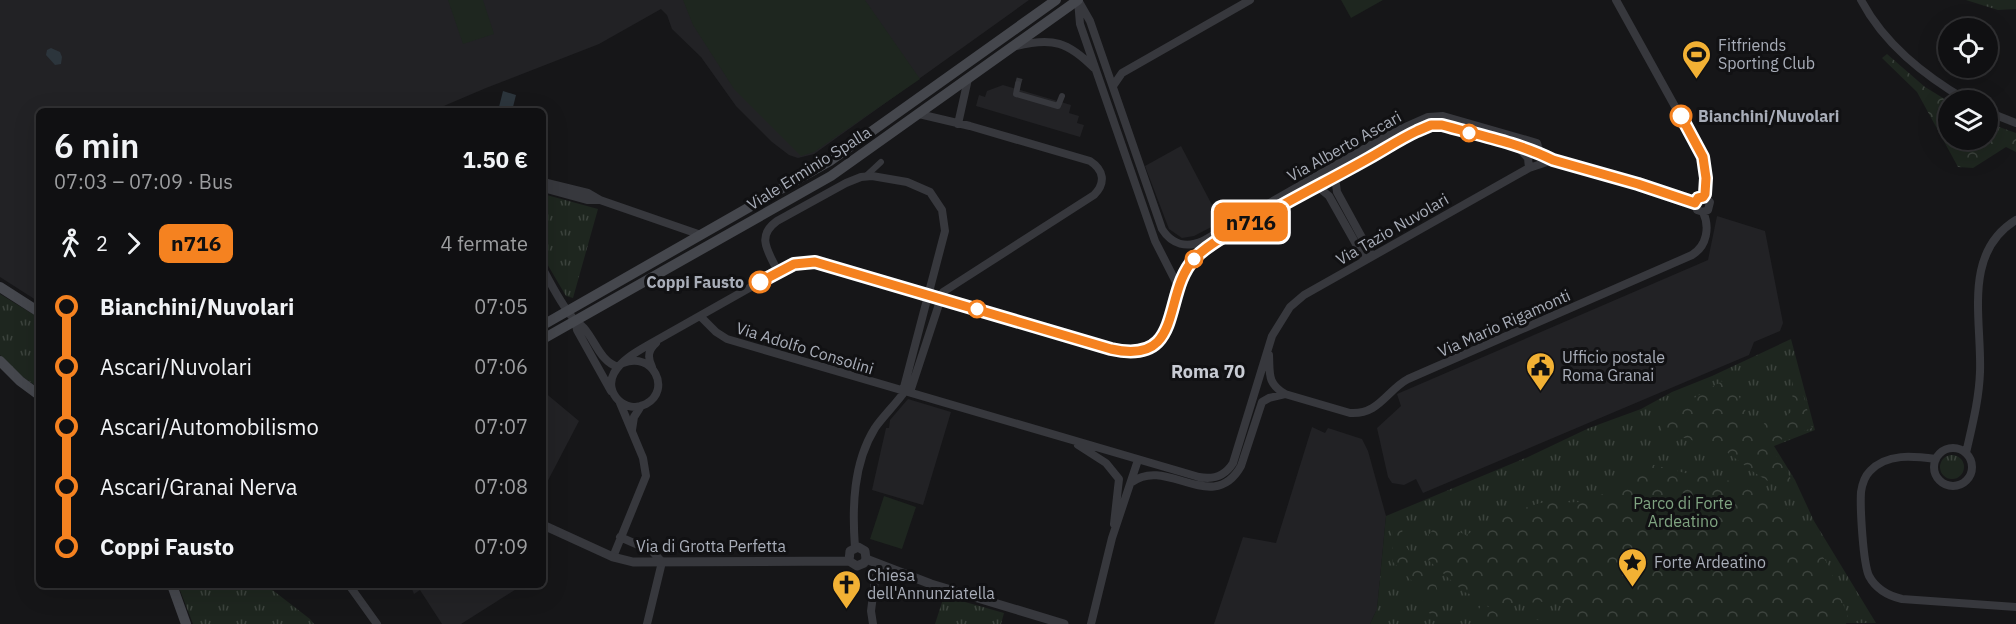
<!DOCTYPE html>
<html lang="it">
<meta charset="utf-8">
<style>
body{margin:0;font-family:"IBM Plex Sans",sans-serif;background:#19191b;color:#f1f3f6;height:100vh;display:flex;flex-direction:column;font-size:22px;white-space:nowrap}
*{box-sizing:border-box;margin:0}
p{font-size:20px;color:#9c9d9f}
.icon{flex:none;width:33px;height:33px;fill:none;stroke:currentColor;stroke-width:2;stroke-linecap:round;stroke-linejoin:round}
.map{position:relative;flex:1;overflow:hidden}
.details{position:absolute;left:36px;top:108px;width:510px;height:480px;display:flex;flex-direction:column;background:#101012;border-radius:9px;box-shadow:0 6px 24px #0002,0 0 0 2px #303032}
.details>*{flex:none}
.badge{padding:0 12px;border-radius:9px;font-size:21px;line-height:39px}
.controls{position:absolute;left:1938px;top:18px;display:grid;gap:12px}
.controls a{display:grid;place-items:center;width:60px;height:60px;border-radius:50%;background:#101012;box-shadow:0 6px 24px #0002,0 0 0 2px #303032;font-size:30px}
.map>.badge{position:absolute;translate:-50% -50%;box-shadow:0 0 0 3px #fff}
.legs{display:flex;align-items:center;gap:9px;height:66px;padding:0 18px;font-size:20px}
.legs p{margin-inline-start:auto}
.summary{display:flex;align-items:center;justify-content:space-between;height:102px;padding:0 18px}
h1{font-size:33px;font-weight:600;line-height:45px}
ul{padding:0 18px;list-style:none}
li{display:flex;align-items:center;gap:21px;height:60px;font-size:22px}
li i{display:grid;place-items:center;width:9px;height:100%;margin:0 8px;background:currentColor}
li i::after{content:'';width:15px;height:15px;margin:-8px;border:4px solid;border-radius:50%;background:#101012}
li p{margin-inline-start:auto}
li:first-child i{background:linear-gradient(#0000 50%,currentColor 0)}
li:last-child i{background:linear-gradient(currentColor 50%,#0000 0)}
.map>svg:first-child{display:block}
.built{fill:#222225}
.grass{fill:url(#grass-tufts)}
.forest{fill:url(#forest-crowns)}
.pitch{fill:#1e261f}
.water{fill:#2c353c}
.lines{fill:none;stroke-linecap:round;stroke-linejoin:round}
.pedestrian-tunnel{stroke:#333438;stroke-width:6;stroke-dasharray:6 3;stroke-linecap:butt}
.pedestrian{stroke:#37383d;stroke-width:6}
.minor{stroke:#37383d;stroke-width:8}
.tertiary{stroke:#37383d;stroke-width:9}
.secondary{stroke:#45474d;stroke-width:10}
.line-1-casing{stroke:#fff;stroke-width:14}
.line-1{stroke:#f58220;stroke-width:9}
.stop-1-dot{fill:#fff;stroke:#f58220;stroke-width:3}
.labels{text-anchor:middle;stroke-width:6;stroke-linejoin:round;paint-order:stroke}
.poi-label{font-size:16px;fill:#a8adb8;stroke:#111113;text-anchor:start}
.stop-label{font-size:16px;font-weight:bold;fill:#a8adb8;stroke:#111113;text-anchor:start}
.street-label{font-size:16px;fill:#a8adb8;stroke:#111113}
.park-label{font-size:16px;fill:#7fa381;stroke:#111113}
.neighbourhood-label{font-size:18px;font-weight:bold;fill:#c9ccd4;stroke:#111113}
</style>
<div class="map">
<svg width="2016" height="624" viewBox="0 0 2016 624">
<defs>
<pattern id="grass-tufts" width="24" height="20" patternUnits="userSpaceOnUse" patternTransform="scale(1.5)"><rect width="24" height="20" fill="#1e261f"/><path d="M3 7l-1-3M5 7V3M7 7l1-3M15 17l-1-3M17 17v-4M19 17l1-3" fill="none" stroke="#3c433d"/></pattern>
<pattern id="forest-crowns" width="20" height="18" patternUnits="userSpaceOnUse" patternTransform="scale(1.5)"><rect width="20" height="18" fill="#1e261f"/><path d="M2 6a3 3 0 1 1 6 0M12 15a3 3 0 1 1 6 0" fill="none" stroke="#3c433d"/></pattern>
</defs>
<rect width="100%" height="100%" fill="#161618"/>
<path class="built" d="M0,0h1029l-215,154 -16,4 -9,-3 -17,-13 -36,-36 -35,-49 -29,-28 -5,-14 -6,-6 -62,35 -113,44 -54,23h-393v191l-39,-25z
M1003,85l68,20 -2,8 10,3 -2,7 7,2 -4,12 -104,-31 3,-11 6,2 2,-6z
M1181,146l40,76 -27,14 -12,2 -13,-9 -24,-63z
M1717,216l48,15 18,92 -3,8 -26,11 -5,13 -326,138 -7,-14 -12,6 -12,-2 -4,-6 -11,-49 24,-22 -4,-12 311,-134z
M543,391l36,30 -36,69z
M908,399l43,13 -28,93 -51,-15 14,-62h3l1,-8z
M1312,427l13,6 3,-5 34,11 6,12 18,65 -9,93 -7,15h-156l29,-87 33,6z
M410,585h108v3l-57,36h-19l-22,-34 -6,4z"/>
<path class="grass" d="M1966,0h50v9l-18,1z
M543,194l55,15 -25,89 -7,-2 -23,-39z
M0,294l39,24v70l-19,-13 -20,-20z
M1791,339l24,91 -41,16 21,34 19,41 62,102 -506,1 7,-15 9,-93 142,-59 61,-29 52,-19 31,-17 40,-16z
M1940 467a12 12 0 1 1 24 0a12 12 0 1 1-24 0Z
M178,585h88l44,34 4,5h-121z
M944,596l60,17 -3,11h-66z"/>
<path class="forest" d="M1887,54l38,33 23,14v39h40v-17l28,10v19l-10,-5 -33,21 -15,-1 -41,-75 -35,-34z
M1799,378l13,50 -37,14 -3,7 21,33 8,20 -46,-29 -31,-23 -62,-19v-8l24,-20 36,-22 12,5 21,45 11,-9 18,-4 8,-7 1,-32z
M1646,463l39,10 74,13 29,23 40,55 20,53 -2,7h-374v-5l11,-16 16,12 61,8 16,-17 -25,-5 -49,4 -38,-13 -38,-34 -4,-16 17,-19 27,12 32,-18 42,-14 42,-1 37,-14 -1,-12z
M1392,525l10,1 1,16 13,19 20,24 9,33 -8,2 -10,-9 -10,-25 -24,-24z"/>
<path class="pitch" d="M448,0h35l11,34 -31,10z
M683,0h182l55,79 -106,73 -13,4 -67,-67 -41,-64z
M1341,0h42l-32,18z
M884,496l32,11 -14,42 -32,-10z"/>
<path class="water" d="M51,48l9,4 2,5 -1,7 -6,1 -9,-10 1,-5z
M503,91l13,4 -4,16h-14z"/>
<g class="lines">
<path class="pedestrian-tunnel" d="M1018,84l2,-7"/>
<path class="pedestrian" d="M1018,84l-2,10 42,12 4,-10
M866,176l15,-14"/>
<path class="minor" d="M1078,0l12,21 72,208c10,16 25,19 41,12l189,-108 36,-16 15,-1 94,27 3,11
M1616,0l87,157 3,21 -3,19
M1861,0c23,44 63,75 105,100
M1078,1l2,23 75,217 24,47
M1016,46c37,-9 52,-4 78,22
M1113,86l9,-13 128,-73
M1988,112l28,11
M958,124l10,-45
M1519,148l9,10 1,10
M1335,177l2,15 35,64
M543,182l45,11 12,7
M1317,186l12,10 36,64
M543,188l44,12h13l101,35
M1695,203l2,7 6,2 5,-2 2,-8 -7,-5
M543,269c9,17 18,35 30,49 4,4 8,7 11,10 12,14 16,33 34,39
M778,272c-9,-20 -23,-35 -1,-51l69,-38 15,-6 11,-1 35,6 23,10 12,18 3,21 -42,160
M700,316l16,16 11,7 472,138c15,3 26,-1 34,-14l39,-127 18,-29 14,-12 225,-127 24,-8
M575,321l2,9 34,61
M1269,355c1,19 -2,28 16,39l65,19c29,2 37,-23 58,-34l284,-124c15,-9 18,-28 11,-43
M623,363c30,-12 49,27 23,41 -20,11 -43,-11 -32,-31 7,-13 24,-22 36,-29l138,-78 16,-5 17,2 290,86c19,5 38,5 51,-11 18,-21 12,-54 30,-76 12,-16 35,-25 52,-36 44,-25 89,-48 133,-72l12,-9 28,-14 19,-7 82,23 22,7 13,6 85,24 57,19
M652,367c-5,-10 -4,-17 4,-24
M910,392l33,-100 151,-97c12,-12 10,-25 -4,-34l-120,-35 -51,-12
M632,430l2,-13 7,-11
M1078,445l28,18 13,16 -5,45
M1934 467a19 19 0 1 1 38 0a19 19 0 1 1-38 0Z
M1966,453c6,-27 13,-53 14,-81 2,-52 -18,-119 36,-152
M1936,459c-23,-3 -49,-6 -66,12 -6,6 -8,14 -9,21 -1,16 2,71 8,84 7,13 20,20 33,23l114,8
M1132,482c35,-26 81,34 109,-16l21,-64 7,-4 16,-4
M620,537l32,14 10,11 -15,62
M855,548c-3,-40 -2,-85 20,-120 9,-13 21,-24 30,-37
M613,557l33,-81 -3,-18 -23,-55
M349,585l28,39
M873,624l-2,-13 6,-47
M1091,624l21,-86 26,-78"/>
<path class="tertiary" d="M543,525l70,32 20,5 216,-1 8,5 7,-3 2,-4
M866,559l65,25 133,40
M849,561l1,-10 8,-4 7,4 1,8"/>
<path class="secondary" d="M0,287l39,25
M543,325l287,-164 226,-161
M543,339l288,-163 247,-176
M0,361l20,20 19,14
M172,585l14,39"/>
</g>
<g class="lines">
<defs>
<path id="line-1" d="M760,282l34,-18 21,-2 296,87c75,17 50,-56 84,-91 18,-19 58,-37 82,-50 30,-17 62,-33 92,-50 16,-9 31,-19 48,-27l14,-6h11c36,10 77,18 111,35l85,24 57,19 3,-5 5,-1 2,-3 1,-16 -3,-21 -22,-41"/>
</defs>
<use href="#line-1" class="line-1-casing"/>
<use href="#line-1" class="line-1"/>
</g>
<defs>
<symbol id="stadium-pin" viewBox="-11 -11 22 30"><path d="M0 17L-7.5 6A9.5 9.5 0 1 1 7.5 6Z" fill="#f2b134" stroke="#111113"/><path d="M0-5a6.5 5 0 1 0 0 10a6.5 5 0 1 0 0-10ZM-3.5-1.8h7v3.6h-7Z" fill="#111"/></symbol>
<symbol id="civic-pin" viewBox="-11 -11 22 30"><path d="M0 17L-7.5 6A9.5 9.5 0 1 1 7.5 6Z" fill="#f2b134" stroke="#111113"/><path d="M-.6-6.5H3V-4.5H.6V-3L4-1V1h2V6H-6V1h2V-1L-.6-3ZM-1.2 2.5V6h2.4V2.5Z" fill="#111"/></symbol>
<symbol id="sight-pin" viewBox="-11 -11 22 30"><path d="M0 17L-7.5 6A9.5 9.5 0 1 1 7.5 6Z" fill="#f2b134" stroke="#111113"/><path d="M0-6L1.8-2.2L6-1.7L2.9 1.2L3.7 5.4L0 3.3L-3.7 5.4L-2.9 1.2L-6-1.7L-1.8-2.2Z" fill="#111"/></symbol>
<symbol id="church-pin" viewBox="-11 -11 22 30"><path d="M0 17L-7.5 6A9.5 9.5 0 1 1 7.5 6Z" fill="#f2b134" stroke="#111113"/><path d="M-1.2-6h2.4v3.5h3.3v2.4h-3.3V6h-2.4V-.1h-3.3v-2.4h3.3Z" fill="#111"/></symbol>
</defs>
<g fill-rule="evenodd">
<use href="#stadium-pin" x="1680" y="38" width="33" height="45"/>
<use href="#civic-pin" x="1524" y="350" width="33" height="45"/>
<use href="#sight-pin" x="1616" y="546" width="33" height="45"/>
<use href="#church-pin" x="830" y="568" width="33" height="45"/>
</g>
<g class="stop-1-dot">
<circle cx="1681" cy="116" r="10"/>
<circle cx="1469" cy="133" r="8"/>
<circle cx="1194" cy="259" r="8"/>
<circle cx="760" cy="282" r="10"/>
<circle cx="977" cy="309" r="8"/>
</g>
<g class="labels">
<g class="poi-label">
<text x="1718" y="51">Fitfriends<tspan x="1718" dy="18">Sporting Club</tspan></text>
<text x="1562" y="363">Ufficio postale<tspan x="1562" dy="18">Roma Granai</tspan></text>
<text x="1654" y="568">Forte Ardeatino</text>
<text x="867" y="581">Chiesa<tspan x="867" dy="18">dell'Annunziatella</tspan></text>
</g>
<g class="stop-label">
<text x="1698" y="122">Bianchini/Nuvolari</text>
<text x="744" y="288" text-anchor="end">Coppi Fausto</text>
</g>
<g class="street-label">
<text transform="translate(1344 146) rotate(-29)" y="6">Via Alberto Ascari</text>
<text transform="translate(809 168) rotate(-32)" y="6">Viale Erminio Spalla</text>
<text transform="translate(1392 229) rotate(-30)" y="6">Via Tazio Nuvolari</text>
<text transform="translate(1504 323) rotate(-24)" y="6">Via Mario Rigamonti</text>
<text transform="translate(805 348) rotate(17)" y="6">Via Adolfo Consolini</text>
<text x="711" y="552">Via di Grotta Perfetta</text>
</g>
<g class="park-label">
<text x="1683" y="509">Parco di Forte<tspan x="1683" dy="18">Ardeatino</tspan></text>
</g>
<g class="neighbourhood-label">
<text x="1208" y="378">Roma 70</text>
</g>
</g>
</svg>
<div class="controls">
<a><svg class="icon" aria-label="locate" viewBox="0 0 24 24"><circle cx="12" cy="12" r="6"/><path d="M12 2v4M12 18v4M2 12h4M18 12h4"/></svg></a>
<a><svg class="icon" aria-label="layers" viewBox="0 0 24 24"><path d="M12 4l9 5-9 5-9-5zM3 14l9 5 9-5"/></svg></a>
</div>
<b class="badge" style="left:1251px;top:222px;background:#f58220;color:#111">n716</b>
<section class="details">
<div class="summary"><div><h1>6 min</h1><p>07:03 – 07:09 · Bus</p></div><b>1.50 €</b></div>
<div class="legs"><svg class="icon" aria-label="walk" viewBox="0 0 24 24"><circle cx="13" cy="4" r="2"/><path d="M13 8l-2 6 4 7M11 14l-3 7M7 12l3-4h3l4 4"/></svg>2<svg class="icon" aria-label="forward" viewBox="0 0 24 24"><path d="M9 5l7 7-7 7"/></svg><b class="badge" style="background:#f58220;color:#111">n716</b><p>4 fermate</p></div>
<ul>
<li><i style="color:#f58220"></i><b>Bianchini/Nuvolari</b><p>07:05</p></li>
<li><i style="color:#f58220"></i><span>Ascari/Nuvolari</span><p>07:06</p></li>
<li><i style="color:#f58220"></i><span>Ascari/Automobilismo</span><p>07:07</p></li>
<li><i style="color:#f58220"></i><span>Ascari/Granai Nerva</span><p>07:08</p></li>
<li><i style="color:#f58220"></i><b>Coppi Fausto</b><p>07:09</p></li>
</ul>
</section>
</div>
